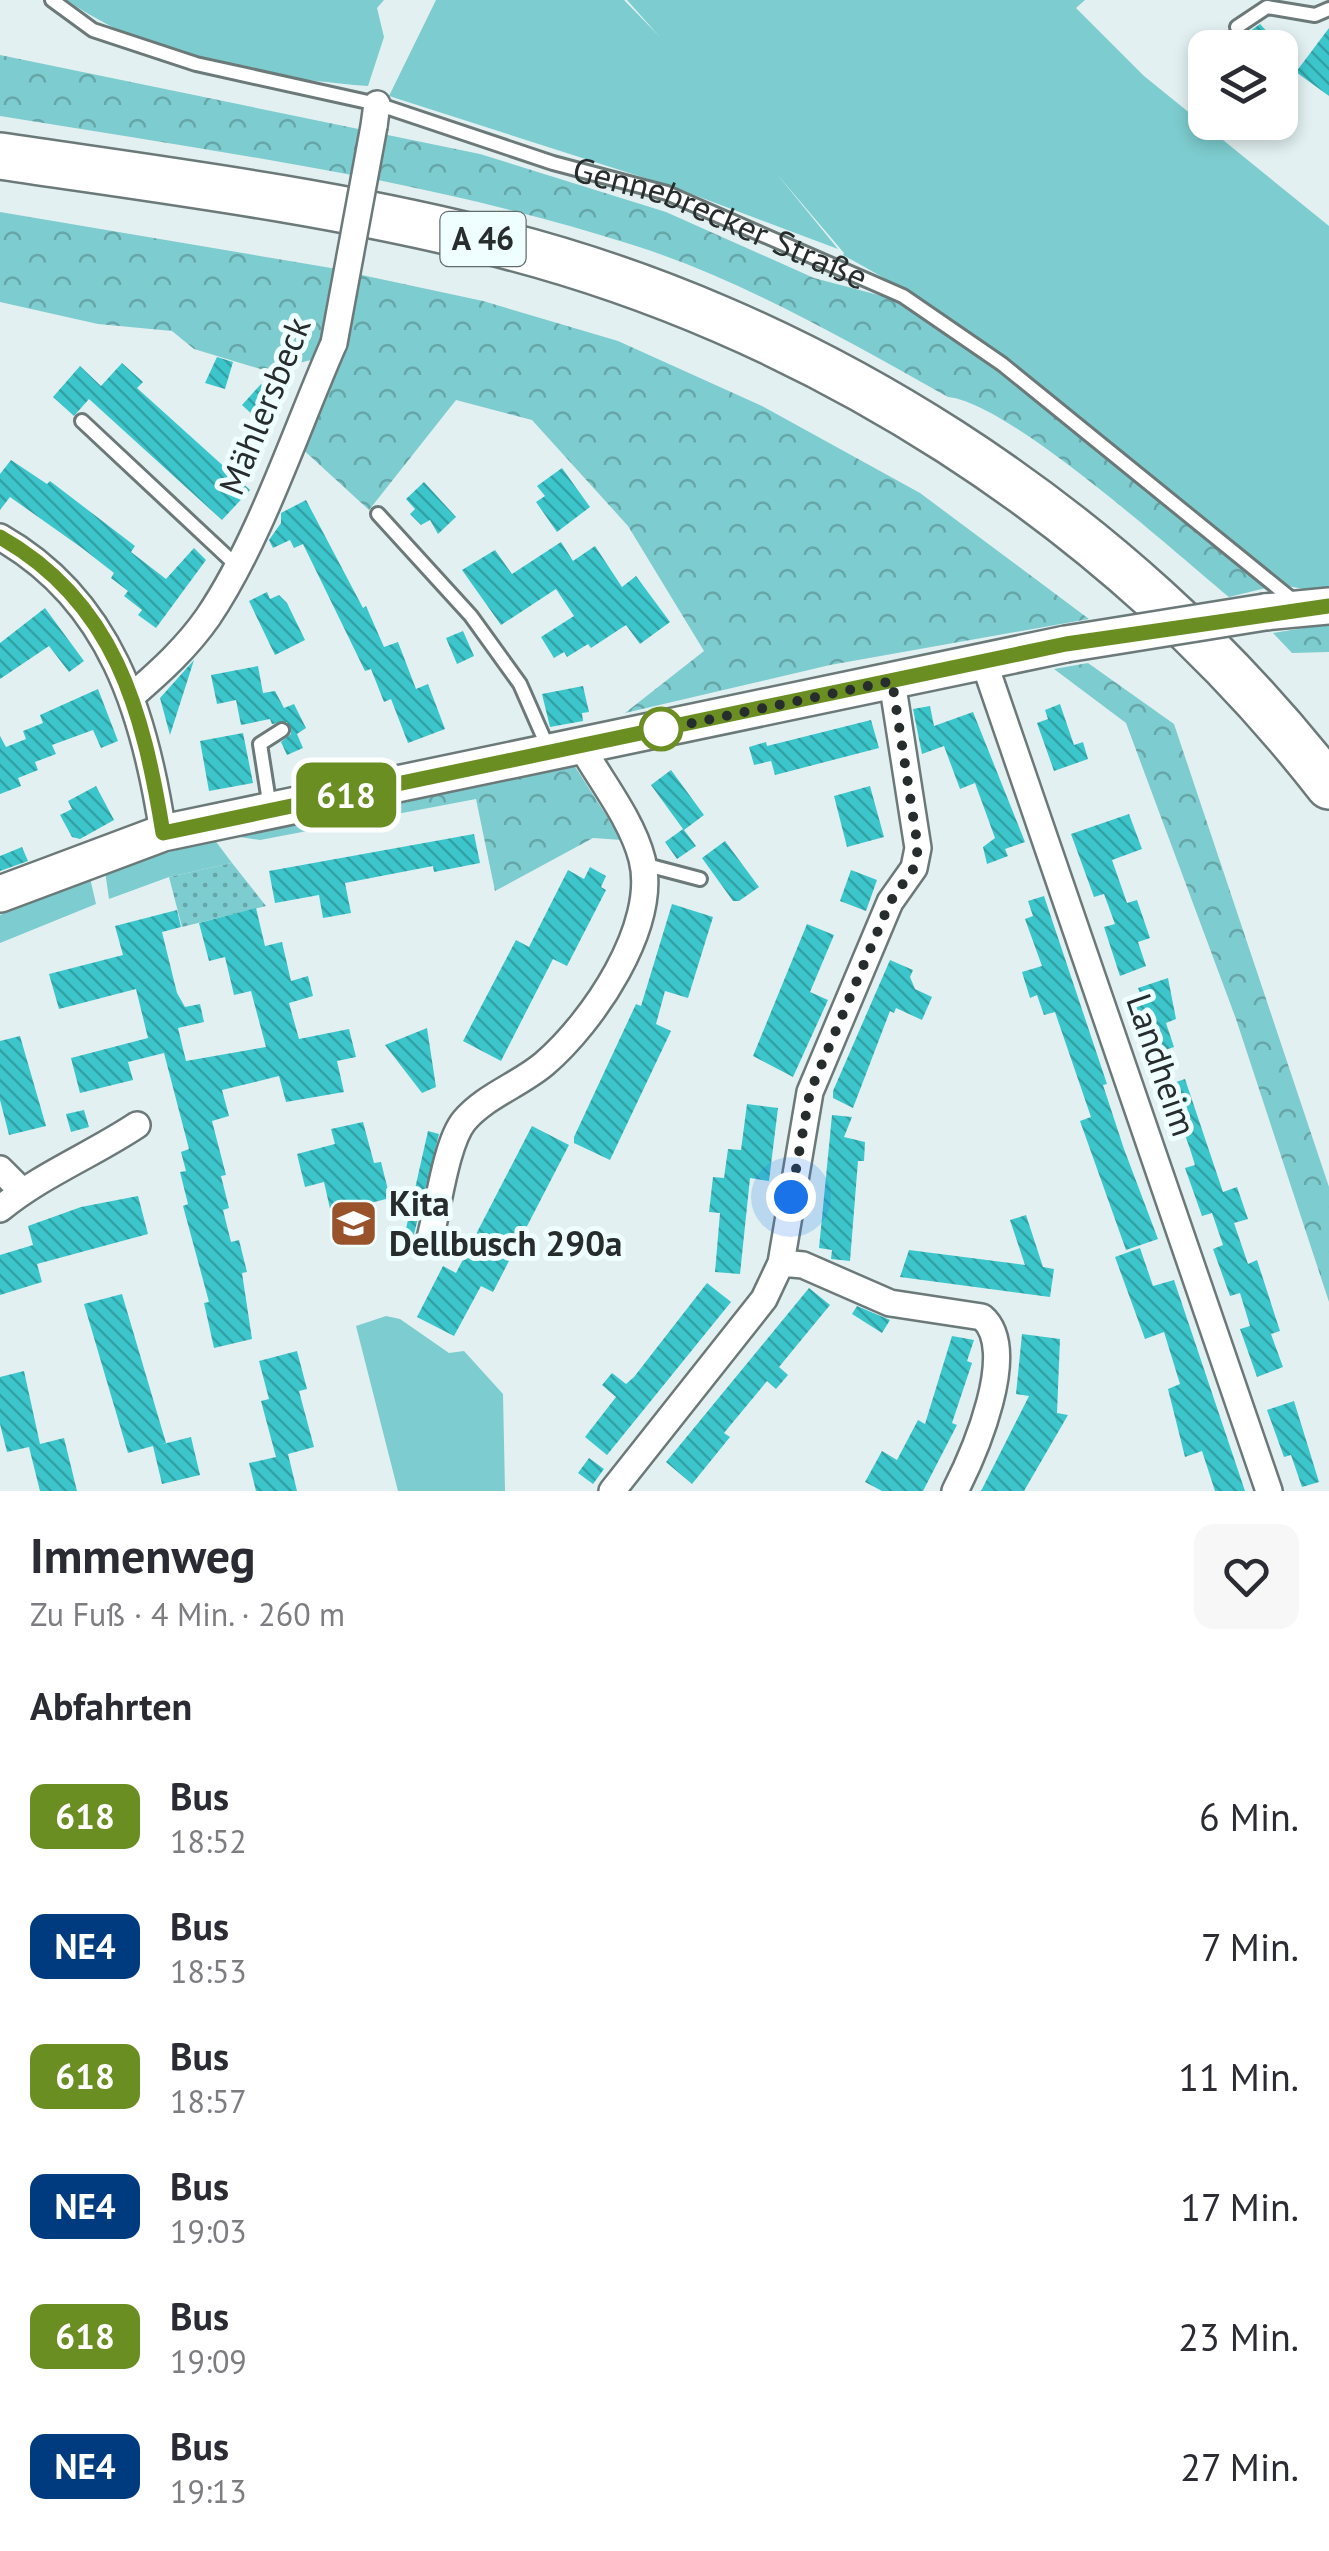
<!DOCTYPE html>
<html lang="de">
<meta charset="utf-8">
<style>
body{margin:0;font-family:"PT Sans",sans-serif;background:#f7f7f7;color:#2b2b33;height:100vh;display:flex;flex-direction:column;font-size:38px;white-space:nowrap}
*{box-sizing:border-box;margin:0}
p{font-size:32px;color:#7c7c81}
.icon{flex:none;width:55px;height:55px;fill:none;stroke:currentColor;stroke-width:2;stroke-linecap:round;stroke-linejoin:round}
.map{position:relative;height:1491px;overflow:hidden}
.side{display:flex;flex-direction:column;background:#fff;flex:1}
.side>*{flex:none}
.badge{padding:0 20px;border-radius:15px;font-size:35px;line-height:65px}
.controls{position:absolute;left:1188px;top:30px;display:grid;gap:20px}
.controls a{display:grid;place-items:center;width:110px;height:110px;border-radius:20px;background:#fff;box-shadow:0 5px 15px #0003;font-size:50px}
.you{position:absolute;width:50px;height:50px;margin:-25px;border:8px solid #fff;border-radius:50%;background:#1a73e8;box-shadow:0 0 0 15px #1a73e833}
.map>.badge{position:absolute;translate:-50% -50%;box-shadow:0 0 0 5px #fff}
h2{padding:0 30px;font-size:38px;line-height:90px}
.round{display:grid;place-items:center;flex:none;width:105px;height:105px;border-radius:20px;background:#f7f7f7}
.head{display:flex;align-items:center;justify-content:space-between;height:170px;padding:0 30px}
h1{font-size:48px;font-weight:600;line-height:75px}
ul{padding:0;list-style:none}
li{display:flex;align-items:center;gap:30px;height:130px;padding:0 30px}
li div{flex:1}
li b{display:block;font-size:38px}
li em{font-style:normal}
li .badge{min-width:110px;font-weight:700;text-align:center}
.map>svg:first-child{display:block}
.grass{fill:#7dcccf}
.forest{fill:url(#forest-crowns)}
.garden{fill:url(#garden-dots)}
.building{fill:url(#building-back-hatch)}
.lines{fill:none;stroke-linecap:round;stroke-linejoin:round}
.service-casing{stroke:#6c7979;stroke-width:18}
.minor-casing{stroke:#6c7979;stroke-width:30}
.secondary-casing{stroke:#6c7979;stroke-width:40}
.motorway-casing{stroke:#6c7979;stroke-width:50}
.service{stroke:#fff;stroke-width:12}
.minor{stroke:#fff;stroke-width:25}
.secondary{stroke:#fff;stroke-width:35}
.motorway{stroke:#fff;stroke-width:45}
.minor-bridge-casing{stroke:#6c7979;stroke-width:30;stroke-linecap:butt}
.secondary-bridge-casing{stroke:#6c7979;stroke-width:40;stroke-linecap:butt}
.minor-bridge{stroke:#fff;stroke-width:25}
.secondary-bridge{stroke:#fff;stroke-width:35}
.line-casing{stroke:#fff;stroke-width:22}
.line{stroke:#6b8e23;stroke-width:15}
.walk{stroke:#272d2d;stroke-width:10;stroke-dasharray:0 18}
.stop-dot{fill:#fff;stroke:#6b8e23;stroke-width:5}
.labels{text-anchor:middle;stroke-width:10;stroke-linejoin:round;paint-order:stroke}
.shield{fill:#effefe;stroke:#636c6c;stroke-width:2.5}
.shield-label{font-size:32px;font-weight:bold;fill:#272d2d}
.street-label{font-size:35px;fill:#272d2d;stroke:#effefe}
.poi-label{font-size:35px;font-weight:bold;fill:#272d2d;stroke:#effefe;text-anchor:start}
</style>
<div class="map">
<svg width="1329" height="1491" viewBox="0 0 1329 1491">
<defs>
<pattern id="forest-crowns" width="20" height="18" patternUnits="userSpaceOnUse" patternTransform="scale(2.5)"><rect width="20" height="18" fill="#7dcccf"/><path d="M2 6a3 3 0 1 1 6 0M12 15a3 3 0 1 1 6 0" fill="none" stroke="#66a6a8"/></pattern>
<pattern id="garden-dots" width="8" height="8" patternUnits="userSpaceOnUse" patternTransform="scale(2.5)"><rect width="8" height="8" fill="#7dcccf"/><path d="M2 2h.1M6 6h.1" fill="none" stroke="#66a6a8" stroke-width="1.8" stroke-linecap="round"/></pattern>
<pattern id="building-back-hatch" width="6" height="6" patternUnits="userSpaceOnUse" patternTransform="scale(2.5)"><rect width="6" height="6" fill="#3cc6cb"/><path d="M-1 5l2 2M0 0l6 6M5-1l2 2" fill="none" stroke="#32a1a5"/></pattern>
</defs>
<rect width="100%" height="100%" fill="#e2f0f1"/>
<path class="grass" d="M67,0h317l-7,8 7,29 -16,49c-100,-8 -218,-27 -301,-86z
M436,0h188l35,36 -32,-36h458l-9,8 68,68 185,150v368l-41,-8 -37,-23c-131,-108 -258,-228 -408,-308l1,-2 -68,-80 62,76 -165,-62 -284,-91z
M214,839l18,24 -63,14 -60,22 -4,-28z
M90,878l6,26 -96,39v-28z
M386,1316l14,3 49,34 15,-2 39,43 2,97h-107l-42,-165z"/>
<path class="forest" d="M0,55l480,99 186,58 148,66 87,23 98,66 271,220 -41,10c-55,-45 -219,-194 -281,-200 -98,-55 -207,-118 -315,-152 -205,-66 -421,-94 -633,-129z
M0,212l337,57 -22,90 -48,12 -73,-22 -22,-18 -74,-7 -98,-22z
M357,274l126,27 135,40 144,65 158,87 169,126 -259,46 -205,48 79,-62 -76,-125 -96,-106 -76,-20 -87,110 -71,-65 46,-93z
M1329,624v28l-37,1 -19,-20z
M1088,663l86,61 155,463v115l-93,-283 -110,-296 -72,-54z
M574,765l48,75 -29,-2 -98,53 -19,-92 -216,41 -27,-4z"/>
<path class="garden" d="M232,863l34,43 -84,21 -13,-50z"/>
<path class="building" d="M1260,24l14,15 -10,9h-37z
M1329,28v68l-33,-24z
M217,357l16,5 -8,27 -20,-6z
M122,363l21,19 -6,6 113,102 -28,30 -133,-121 -15,17 -21,-19 27,-31 21,20z
M261,384l13,12 -19,21 -13,-12z
M11,460l36,24 3,-3 85,65 -4,6 35,27 28,-31 12,12 -50,68 -18,-13 4,-5 -18,-14 4,-5 -17,-13 3,-5 -32,-25 -72,-51 -10,13v-36z
M562,468l28,39 -33,25 -21,-30 9,-6 -8,-10z
M424,482l32,35 -18,17 -8,-14 -9,5 -11,-11 5,-5 -9,-10z
M306,500l57,108 3,-2 18,41 14,-5 18,47 12,-5 17,45 -37,14 -17,-44 -7,3 -13,-33 -6,2 -62,-127 -9,4 -4,-8 -17,8 -4,-8 12,-17v-10z
M561,542l12,19 22,-15 27,41 14,-11 34,46 -30,22 -14,-19 -35,23 -3,-4 -21,13 -3,-5 -10,6 -13,-21 33,-21 -18,-27 -55,36 -39,-55 33,-20 17,24z
M267,592l3,7 9,-4 8,8 18,37 -30,15 -26,-54z
M45,608l39,53 -15,11 -20,-26 -49,33v-36z
M463,631l11,25 -17,8 -11,-26z
M194,660l-24,75 -10,-37z
M258,666l5,27 12,-2 9,17 10,-4 12,24 -9,6 6,14 -16,7 -6,-13 10,-8 -4,-12 -15,2 -2,-5 -29,6 -5,-25 -19,4 -6,-29z
M583,686l6,26 -7,1 1,8 -33,6 -8,-33z
M98,689l20,52 -17,7 -8,-18 -41,15 4,9 -21,8 3,8 -20,8 3,8 -21,8v-58l6,11 20,-8 -3,-8 20,-8 -3,-8z
M1060,704l14,41 9,-3 5,17 -34,12 -17,-48 11,-4 -3,-9z
M930,706l4,20 39,-14 52,130 -20,7 3,7 -21,8 -4,-17 12,-9 -20,-55 -15,6 -16,-43 -22,8 -9,-45z
M871,720l8,28 -104,27 -8,-29z
M243,733l10,50 -44,8 -9,-50z
M766,742l5,19 -17,4 -5,-18z
M671,770l33,45 -20,15 12,16 -19,13 -12,-17 18,-13 -32,-44z
M96,786l18,34 -34,19 -8,-2 -12,-22 12,-6 -4,-8z
M870,786l14,51 -37,10 -13,-51z
M1129,814l13,35 -30,11 15,43 10,-3 13,38 -12,4 8,24 -26,10 -16,-49 11,-3 -11,-30 -10,3 -23,-63z
M474,834l6,29 -46,9 -1,-6 -88,17 6,30 -28,5 -4,-23 -44,8 -6,-32z
M725,841l34,46 -20,14h-6l-31,-43z
M22,847l6,14 -28,10v-15z
M590,867l16,9 -5,11 5,3 -39,76 -14,-7 -52,102 -38,-20 53,-101 13,7 39,-77 16,9z
M851,870l26,10 -11,31 -26,-10z
M1044,896l63,188 -4,1 21,64 34,90 -32,11 -46,-129 11,-4 -36,-105 -11,3 -7,-20 -7,3 -8,-26 20,-6 -17,-47 8,-3 -5,-15z
M672,904l41,13 -25,81 -23,-7 -9,33 15,7 -61,129 -36,-17v-6l62,-133 5,2z
M256,908l9,38 17,-4 9,39 17,-5 5,20 -24,7 10,36 50,-10 7,28 -19,4 7,31 -58,10 -7,-26 -57,14 7,26 -17,5 14,54 -5,1 8,32 -6,2 8,32 8,-2 8,32 -5,1 10,66 -38,9 -10,-45 5,-1 -26,-96 5,-2 -8,-32 6,-1 -5,-19 8,-3 -25,-96 -36,9 5,18 -53,13 -9,-35 77,-20 -12,-49 -77,20 -10,-35 74,-19 -8,-29 62,-16 4,17 -19,5 15,61 8,14 15,-3 4,18 -26,6 8,33 80,-14 -15,-56 -17,4 -9,-38 -16,4 -10,-38z
M807,924l27,11 -24,57 18,8 -35,77 -40,-21z
M890,960l23,10 -3,7 5,12 17,8 -10,23 -26,-12 -2,5 -4,-2 -37,97 -20,-10v-7z
M1168,978l8,41 -10,4 8,24 -27,9 -16,-48 13,-4 -6,-16z
M427,1028l9,59 -14,6 -37,-48z
M20,1036l26,90 -37,9 -9,-35v-59z
M1185,1079l38,113 14,-5 11,32 -14,4 14,41 9,-4 23,71 -9,3 12,33 -26,10 -17,-48 10,-3 -10,-33 -10,3 -17,-47 10,-4 -11,-32 -10,3 -17,-48 10,-3 -5,-16 -6,-17 -10,4 -16,-48z
M747,1104l31,4 -9,73 -19,-3 -10,96 -25,-2 5,-59 -11,-1 4,-35 11,1 4,-29 13,1z
M84,1110l5,17 -18,5 -5,-18z
M832,1115l20,2 -8,20 21,5 -1,19h-6l-8,100 -19,-2 1,-9 -13,-2z
M363,1122l11,41 7,-1 9,36 -59,15 -7,-31 -19,5 -8,-33 38,-10 -4,-15z
M532,1126l37,19 -76,147 -12,-6 -27,50 -37,-19 26,-51 13,7z
M428,1131l11,3 -25,100 2,11 -13,-3z
M138,1196l10,38 -111,30 5,18 -42,13v-40l33,-10 -5,-19 53,-19z
M1026,1215l17,52 11,2 -4,28 -150,-20 9,-27 116,15 -15,-45z
M1140,1248l13,38 21,-6 71,211h-30l-13,-40 -17,6 -17,-68 12,-5 -16,-52 -19,7 -30,-82z
M707,1283l24,19 -124,153 -22,-18 31,-40 -14,-12 10,-12 14,11 8,-7z
M809,1288l21,17 -51,62 9,8 -12,14 -9,-8 -43,52 6,4 -38,47 -26,-22z
M122,1294l44,149 -7,2 32,-8 9,38 -38,9 -9,-38 -25,7 -44,-149z
M857,1306l33,14 -8,13 -30,-19z
M1022,1334l38,5 -3,74 11,2 -44,76h-43l48,-95 -13,-2z
M952,1336l22,4 -7,21 5,2 -20,60 5,2 -34,66h-41l-17,-9 17,-31 15,9 21,-40 7,4z
M297,1351l10,38 -8,2 15,56 -26,7 9,37h-41l-7,-28 27,-6 -15,-56 8,-2 -10,-38z
M24,1371l16,73 24,-6 13,53h-37l-11,-44 -22,5 -7,-28v-47z
M1294,1401l25,81 -17,5 -11,-32 -7,2 -17,-47z
M589,1458l15,11 -11,15 -15,-11z"/>
<g class="lines">
<defs>
<g id="service">
<path id="s1" d="M52,0l41,30 103,34 181,40 176,59 114,30 236,103 99,68 292,237"/>
<path d="M1237,27l30,-20 48,8 14,-6"/>
<path d="M82,421l154,144"/>
<path d="M378,514l93,102 49,68 29,66"/>
<path d="M270,808l-10,-64 22,-14"/>
<path d="M643,864l57,15"/>
</g>
<path id="minor" d="M374,126l3,-22
M0,537c111,63 145,177 163,296
M984,662l285,829
M133,695c28,-24 54,-48 75,-78 52,-77 88,-188 126,-274
M0,1169l22,22
M0,1209c41,-34 92,-54 137,-84
M430,1238c8,-29 16,-95 34,-117 21,-25 55,-36 80,-57 48,-41 115,-138 98,-205 -10,-39 -41,-78 -61,-113
M781,1263l22,2 87,38 92,14c38,32 -8,137 -27,174
M612,1491l152,-192 17,-36 29,-171 80,-190 24,-34 4,-20 -26,-167"/>
<path id="secondary" d="M1265,612l64,-6
M0,894l163,-61 903,-189"/>
<path id="motorway" d="M0,156c161,24 322,44 480,83 330,79 641,279 849,547"/>
</defs>
<use href="#service" class="service-casing"/>
<use href="#minor" class="minor-casing"/>
<use href="#secondary" class="secondary-casing"/>
<use href="#motorway" class="motorway-casing"/>
<use href="#service" class="service"/>
<use href="#minor" class="minor"/>
<use href="#secondary" class="secondary"/>
<use href="#motorway" class="motorway"/>
<defs>
<path id="minor-bridge" d="M334,343l40,-217"/>
<path id="secondary-bridge" d="M1066,644l199,-32"/>
</defs>
<use href="#minor-bridge" class="minor-bridge-casing"/>
<use href="#secondary-bridge" class="secondary-bridge-casing"/>
<use href="#minor-bridge" class="minor-bridge"/>
<use href="#secondary-bridge" class="secondary-bridge"/>
</g>
<g class="lines">
<defs>
<path id="line" d="M0,537c115,65 143,174 163,296l903,-189 263,-38"/>
</defs>
<use href="#line" class="line-casing"/>
<use href="#line" class="line"/>
<path class="walk" d="M661,729l-11,3 242,-51 26,167 -4,20 -24,34 -80,190 -19,105"/>
</g>
<defs>
<symbol id="school-square" viewBox="-11 -11 22 22"><rect x="-9" y="-9" width="18" height="18" rx="4" fill="#99532a" stroke="#effefe"/><path d="M0-5L7-2L0 1L-7-2ZM-4 1L0 2.5L4 1V4Q0 6-4 4Z" fill="#fff"/></symbol>
</defs>
<g fill-rule="evenodd">
<use href="#school-square" x="326" y="1196" width="55" height="55"/>
</g>
<circle class="stop-dot" cx="661" cy="729" r="20"/>
<g class="labels">
<rect class="shield" x="440.5" y="212" width="85" height="54" rx="8"/>
<g class="shield-label">
<text x="483" y="250">A 46</text>
</g>
<g class="street-label">
<text dy="12" stroke="none"><textPath href="#s1" startOffset="708">Gennebrecker Straße</textPath></text>
<text transform="translate(265 406) rotate(-68)" y="12">Mählersbeck</text>
<text transform="translate(1161 1065) rotate(71)" y="12">Landheim</text>
</g>
<g class="poi-label">
<text x="389" y="1216">Kita<tspan x="389" dy="40">Dellbusch 290a</tspan></text>
</g>
</g>
</svg>
<div class="controls">
<a><svg class="icon" aria-label="layers" viewBox="0 0 24 24"><path d="M12 4l9 5-9 5-9-5zM3 14l9 5 9-5"/></svg></a>
</div>
<div class="you" style="left:791px;top:1197px"></div>
<b class="badge" style="left:346px;top:795px;background:#6b8e23;color:#fff">618</b>
</div>
<section class="side">
<div class="head"><div><h1>Immenweg</h1><p>Zu Fuß · 4 Min. · 260 m</p></div><a class="round"><svg class="icon" aria-label="heart" viewBox="0 0 24 24"><path d="M12 20l-8-8c-3-5 5-10 8-4 3-6 11-1 8 4z"/></svg></a></div>
<h2>Abfahrten</h2>
<ul>
<li><span class="badge" style="background:#6b8e23;color:#fff">618</span><div><b>Bus</b><p>18:52</p></div><em>6 Min.</em></li>
<li><span class="badge" style="background:#003b80;color:#fff">NE4</span><div><b>Bus</b><p>18:53</p></div><em>7 Min.</em></li>
<li><span class="badge" style="background:#6b8e23;color:#fff">618</span><div><b>Bus</b><p>18:57</p></div><em>11 Min.</em></li>
<li><span class="badge" style="background:#003b80;color:#fff">NE4</span><div><b>Bus</b><p>19:03</p></div><em>17 Min.</em></li>
<li><span class="badge" style="background:#6b8e23;color:#fff">618</span><div><b>Bus</b><p>19:09</p></div><em>23 Min.</em></li>
<li><span class="badge" style="background:#003b80;color:#fff">NE4</span><div><b>Bus</b><p>19:13</p></div><em>27 Min.</em></li>
</ul>
</section>
